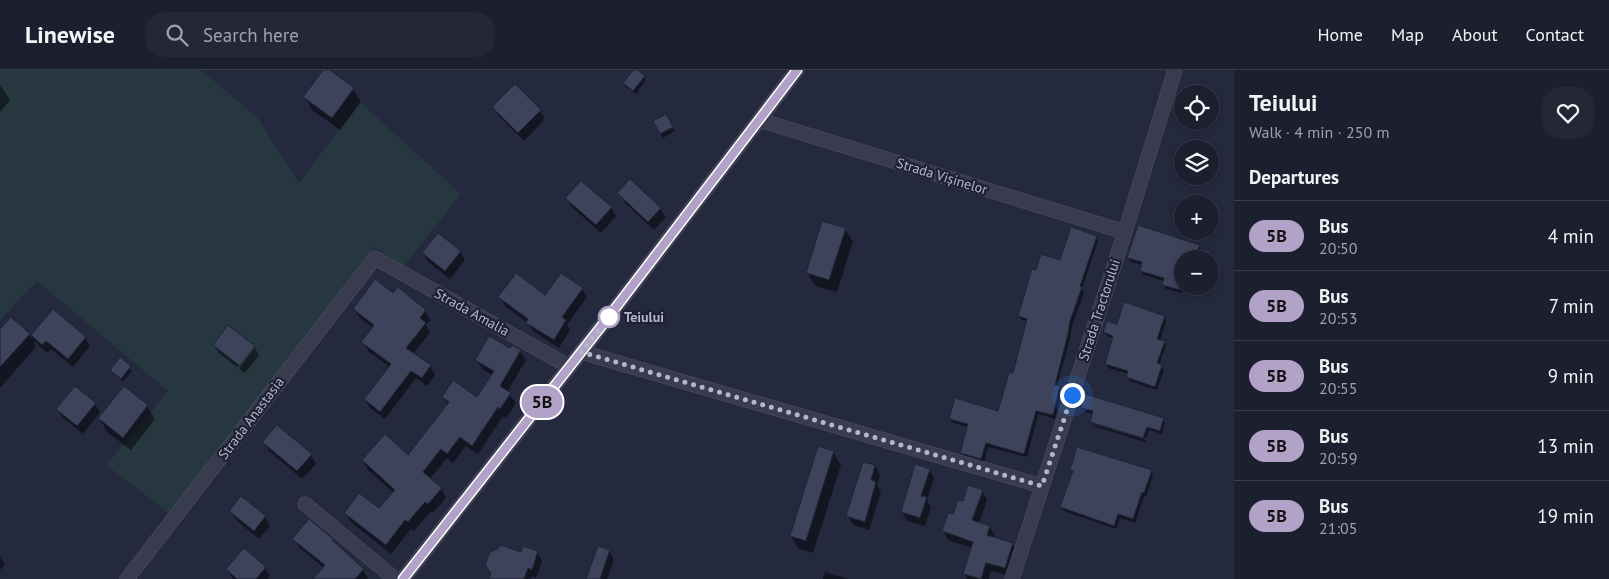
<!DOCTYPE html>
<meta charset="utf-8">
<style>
body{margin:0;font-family:"PT Sans",sans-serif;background:#242736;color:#f1f3f6;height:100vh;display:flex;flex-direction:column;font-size:19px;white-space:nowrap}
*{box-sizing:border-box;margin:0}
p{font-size:16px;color:#a0a2aa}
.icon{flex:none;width:28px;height:28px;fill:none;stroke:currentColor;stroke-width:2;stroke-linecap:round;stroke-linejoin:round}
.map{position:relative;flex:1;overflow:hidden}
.side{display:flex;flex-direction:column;background:#1b1f2e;width:375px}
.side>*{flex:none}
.badge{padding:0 10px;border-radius:16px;font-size:18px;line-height:32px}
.tools{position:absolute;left:1174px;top:15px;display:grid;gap:10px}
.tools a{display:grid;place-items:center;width:45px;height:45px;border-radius:50%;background:#1b1f2e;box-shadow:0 2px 8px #0003,0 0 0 1px #393d4a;font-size:25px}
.you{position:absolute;width:25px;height:25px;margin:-12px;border:4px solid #fff;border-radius:50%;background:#1a73e8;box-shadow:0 0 0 8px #1a73e833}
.map>.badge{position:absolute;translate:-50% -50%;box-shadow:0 0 0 2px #fff}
h2{padding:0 15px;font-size:19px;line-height:45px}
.round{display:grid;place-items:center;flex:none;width:52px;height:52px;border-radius:20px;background:#242736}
.overview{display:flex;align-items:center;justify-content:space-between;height:85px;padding:0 15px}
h1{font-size:24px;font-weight:600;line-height:38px}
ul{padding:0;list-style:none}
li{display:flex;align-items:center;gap:15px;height:70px;padding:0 15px;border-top:1px solid #393d4a}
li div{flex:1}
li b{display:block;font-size:19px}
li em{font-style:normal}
li .badge{min-width:55px;font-weight:700;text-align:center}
header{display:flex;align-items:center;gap:30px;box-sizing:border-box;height:70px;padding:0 25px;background:#1b1f2e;border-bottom:1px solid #393d4a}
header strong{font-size:24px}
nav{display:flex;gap:28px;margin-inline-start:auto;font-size:18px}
.search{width:350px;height:45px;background:#242736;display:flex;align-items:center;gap:12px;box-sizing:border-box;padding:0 18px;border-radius:20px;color:#a0a2aa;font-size:19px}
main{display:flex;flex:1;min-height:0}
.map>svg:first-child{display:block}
.green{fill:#26373f}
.shadow{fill:#0007}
.building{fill:#3e435c;stroke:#1f2335}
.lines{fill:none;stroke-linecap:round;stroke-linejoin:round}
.minor-casing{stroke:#505466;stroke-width:15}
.minor{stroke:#383c4e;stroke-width:14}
.line-casing{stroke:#fff;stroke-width:11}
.line{stroke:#b2a2c7;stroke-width:8}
.walk{stroke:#b4b7c9;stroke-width:5;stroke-dasharray:0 9}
.stop-dot{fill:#fff;stroke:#b2a2c7;stroke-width:2.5}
.labels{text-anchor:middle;stroke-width:4.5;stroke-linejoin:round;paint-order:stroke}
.street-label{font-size:14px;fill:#b4b7c9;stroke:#1d2133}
.stop-label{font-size:14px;font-weight:bold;fill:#b4b7c9;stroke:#1d2133;text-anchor:start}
</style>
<header>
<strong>Linewise</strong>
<div class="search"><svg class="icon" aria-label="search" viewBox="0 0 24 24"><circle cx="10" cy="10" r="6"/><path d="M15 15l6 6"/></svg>Search here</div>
<nav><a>Home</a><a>Map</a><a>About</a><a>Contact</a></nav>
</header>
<main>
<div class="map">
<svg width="1234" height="509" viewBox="0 0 1234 509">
<rect width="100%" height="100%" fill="#24293e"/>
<path class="green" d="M0,0h201l56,47 42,66 61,-81 101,92 -57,72 -30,-19 -204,267 -64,-49 62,-74 -131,-110 -37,39z"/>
<path class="shadow" d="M324,0h3l26,19 8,13 -21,28 -28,-20 -7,-13z
M634,0l10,6 2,4 -10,14 -10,-7 -2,-4z
M0,15l10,15 -10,12z
M515,16l25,25 5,8 -21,22 -25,-25 -5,-8z
M666,46l9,15 -12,7 -9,-16z
M630,111l30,28 6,8 -12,13 -30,-28 -5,-9z
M567,129l44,8 5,9 -15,17 -29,-26z
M845,159l8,13 -16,50 -22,-6 -8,-14z
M1096,167l2,4 -16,48 2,4 -12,33 -2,13 -13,47 3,1 2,4 -7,28 -17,-5 -11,43 -39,-10 -4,16 -20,-6 -3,-4 7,-26 -15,-4 -3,-4 49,-7 15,-37 14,-53 -6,-2 -3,-4 18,-44 24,-11z
M1199,176l2,4 -3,9h-16v27h2l-2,7 -16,-4 -3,-4 1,-4 -20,-6 -3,-4 2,-6 -12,-3 -3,-4z
M460,182l5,8 -15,19 -22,-17 -5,-9z
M582,219l5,8 -20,28 3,5 -11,18 -26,-17 -5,-8 -23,-17 -5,-9h46z
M394,225l16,3 15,13 5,9 -4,5 4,8 -17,21 17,12 5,9 -8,11 -11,-8 -31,41 -15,-11 -5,-9 25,-32 -22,-16 -5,-9 10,-14 -14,-11 -5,-8z
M53,241l32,27 5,8 -17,21 -22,-18 -4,4 -14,-13 3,7 -36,41v-57l29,3 2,4z
M1164,247l2,4 -6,20 4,1 2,4 -7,19 5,5 -7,20 -27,-9 -2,-4 1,-3 -21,-6 -2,-4 8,-25 -7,-3 -3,-4 14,-6z
M214,275l40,2 1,1h-3l-15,19 -18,-14z
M255,278l4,7 -14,18 -6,-4z
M510,280l10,1 6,9 -19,32 9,11 -10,15 -3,-2 -25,38 -12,-8 -13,17 -6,-5 -17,21 11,9 5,10 -13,15 -2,-2 -17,20 -3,-2 -20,25 -40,-32 -6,-9 34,-3 15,-17 -26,-23 -5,-9 46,-4 39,-52 -5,-8 34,1 16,-22 -11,-7 -5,-9z
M120,289l12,12 -9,11 -12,-12z
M124,318l23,18 8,13 -24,31 -24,-18 -7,-13z
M95,334l5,8 -17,22 -20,-16 -6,-9z
M1083,338l80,11 2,4 -3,11 -13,-4 -3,8 -54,-16v2l54,16 -1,2 -52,-16 -2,-4 2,-8 -8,-2z
M264,372l47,13 5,9 -14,15 -33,-28z
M833,382l8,13 -28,88 -14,-4 -8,-13z
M875,396l5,9 -3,10 4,7 -12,38 -16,-5 -5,-9z
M929,400l5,8 -7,22 4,7 -6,19 -18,-5 -5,-9z
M1071,400l80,1 2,4 -7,22 -2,-1 -9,27 -15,-5 -4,11 -52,-18 -2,-4 12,-33z
M982,421l5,9 -8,24 11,3 5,9 -1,3 18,5 5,9 -7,23 -19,-5 -2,8h-22l-3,-5 8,-26 -24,-8 -5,-9 20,-28z
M231,442l34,5 5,9 -11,13 -23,-19z
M294,469l38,1 31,30 5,9h-53l9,-11 -25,-21z
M609,481l5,9 -7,19h-19z
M537,482l5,9 -6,17 -4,-2 -1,3h-40l30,-26z
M0,487l5,8 -5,5z
M265,498l5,8 -2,3h-35l-6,-10z
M825,502l23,7h-25z"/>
<path class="building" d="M323,0h7l24,18 -22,30 -29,-21z
M633,0h5l7,6 -12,15 -10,-8z
M515,14l26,26 -23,23 -26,-26z
M666,44l7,13 -13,7 -7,-13z
M630,109l31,29 -13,14 -31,-29z
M581,111l31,26 -16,18 -31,-27z
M822,151l24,7 -17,52 -23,-7z
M1138,155l62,20 -5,13 -13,-4v28l-2,8 -18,-5 2,-7 -24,-7 2,-9 -15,-4z
M1071,157l26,9 -17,50 2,1 -12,34 -2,13 -13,51 5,1 -7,29 -17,-4 -12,43 -38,-11 -5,16 -21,-6 8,-29 -19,-5 6,-21 43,13 11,-38h4l14,-54 -9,-3 14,-47 4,1 5,-16 19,6z
M438,163l23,18 -16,20 -23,-18z
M516,203l29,22 16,-22 22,15 -21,29 4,3 -12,20 -28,-17 2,-4 -30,-22z
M375,209l18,14 5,-6 28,23 -6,8 6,5 -20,25 25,17 -9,13 -11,-7 -31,41 -16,-13 27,-35 -30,-22 13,-17 -21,-16z
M1124,232l41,14 -8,23 8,2 -8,22 5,2 -7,22 -29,-10 2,-6 -23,-7 8,-28 -10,-4 4,-11 10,3z
M53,239l33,28 -18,22 -22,-18 -4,4 -11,-10z
M11,247l19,17 -30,33v-38z
M228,255l27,21 -15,20 -27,-21z
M489,266l21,12 2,-3 9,5 -21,36 11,7 -11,16 -2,-2 -26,39 -12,-9 -13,17 -6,-5 -18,23 19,16 -14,16 -3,-2 -17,20 -3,-2 -19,25 -42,-32 15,-20 20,15 16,-18 -33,-30 23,-26 23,21 41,-53 -7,-5 11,-17 24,17 17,-26 -19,-11z
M120,287l11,9 -10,13 -11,-9z
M75,316l21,17 -19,23 -21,-17z
M124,316l24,19 -25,33 -25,-20z
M1085,324l79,24 -4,13 -13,-4 -4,11 -53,-16 3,-11 -12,-3z
M277,355l35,29 -15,17 -35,-29z
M818,376l16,5 -28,90 -16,-5z
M1077,377l75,23 -8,23 -2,-1 -9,27 -15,-5 -4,12 -54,-19 13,-36 -3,-1z
M863,392l12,3 -4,15 5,2 -11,40 -19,-6z
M915,394l15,5 -9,27 6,1 -7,21 -19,-6z
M968,415l15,5 -11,30 18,6 -3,9 26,8 -8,25 -19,-5 -5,16 -18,-5 10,-32 -31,-11 6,-18 5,1 5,-14 5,1z
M241,426l25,20 -12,15 -25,-20z
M309,449l24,20 -1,1 32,29 -9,10h-42l12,-14 -33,-26z
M500,475l21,7 2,-6 15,5 -6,19 -4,-2 -4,11h-35l2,-6 -6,-8 5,-13 8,-3z
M598,476l12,4 -10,29h-14z
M244,478l22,19 -10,12h-19l-11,-10z"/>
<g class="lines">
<defs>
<path id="minor" d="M759,50l366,112
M581,282l461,134
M305,434l90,75
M127,509l248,-321 195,109
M403,509l204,-260 190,-249
M1012,509l113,-347 50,-162"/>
</defs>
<use href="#minor" class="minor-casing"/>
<use href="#minor" class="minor"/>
</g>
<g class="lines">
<defs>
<path id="line" d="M403,509l204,-260 190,-249"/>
</defs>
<use href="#line" class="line-casing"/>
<use href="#line" class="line"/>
<path class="walk" d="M609,247l-28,35 461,134 30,-91"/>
</g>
<circle class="stop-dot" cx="609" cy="247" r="10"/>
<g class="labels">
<g class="street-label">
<text transform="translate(942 106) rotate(17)" y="5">Strada Vișinelor</text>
<text transform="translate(1099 240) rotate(-72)" y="5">Strada Tractorului</text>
<text transform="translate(472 242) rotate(29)" y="5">Strada Amalia</text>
<text transform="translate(251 348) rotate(-53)" y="5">Strada Anastasia</text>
</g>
<g class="stop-label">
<text x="624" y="252">Teiului</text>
</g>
</g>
</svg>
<div class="tools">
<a><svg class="icon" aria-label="locate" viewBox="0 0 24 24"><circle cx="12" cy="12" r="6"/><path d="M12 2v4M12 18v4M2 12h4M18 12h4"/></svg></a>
<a><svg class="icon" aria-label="layers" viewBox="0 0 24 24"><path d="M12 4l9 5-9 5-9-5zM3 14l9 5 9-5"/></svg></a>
<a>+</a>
<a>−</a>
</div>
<div class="you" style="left:1072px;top:325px"></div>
<b class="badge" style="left:542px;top:332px;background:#b2a2c7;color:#111">5B</b>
</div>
<section class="side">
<div class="overview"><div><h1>Teiului</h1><p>Walk · 4 min · 250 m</p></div><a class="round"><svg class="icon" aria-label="heart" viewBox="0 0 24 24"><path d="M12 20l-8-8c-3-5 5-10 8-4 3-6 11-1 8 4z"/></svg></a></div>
<h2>Departures</h2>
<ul>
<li><span class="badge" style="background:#b2a2c7;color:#111">5B</span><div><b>Bus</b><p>20:50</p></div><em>4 min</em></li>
<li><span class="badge" style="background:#b2a2c7;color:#111">5B</span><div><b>Bus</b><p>20:53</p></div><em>7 min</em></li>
<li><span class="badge" style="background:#b2a2c7;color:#111">5B</span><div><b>Bus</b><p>20:55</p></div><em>9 min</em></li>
<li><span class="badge" style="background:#b2a2c7;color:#111">5B</span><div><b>Bus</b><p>20:59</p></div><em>13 min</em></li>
<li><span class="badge" style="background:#b2a2c7;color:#111">5B</span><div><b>Bus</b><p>21:05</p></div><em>19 min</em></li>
</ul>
</section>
</main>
